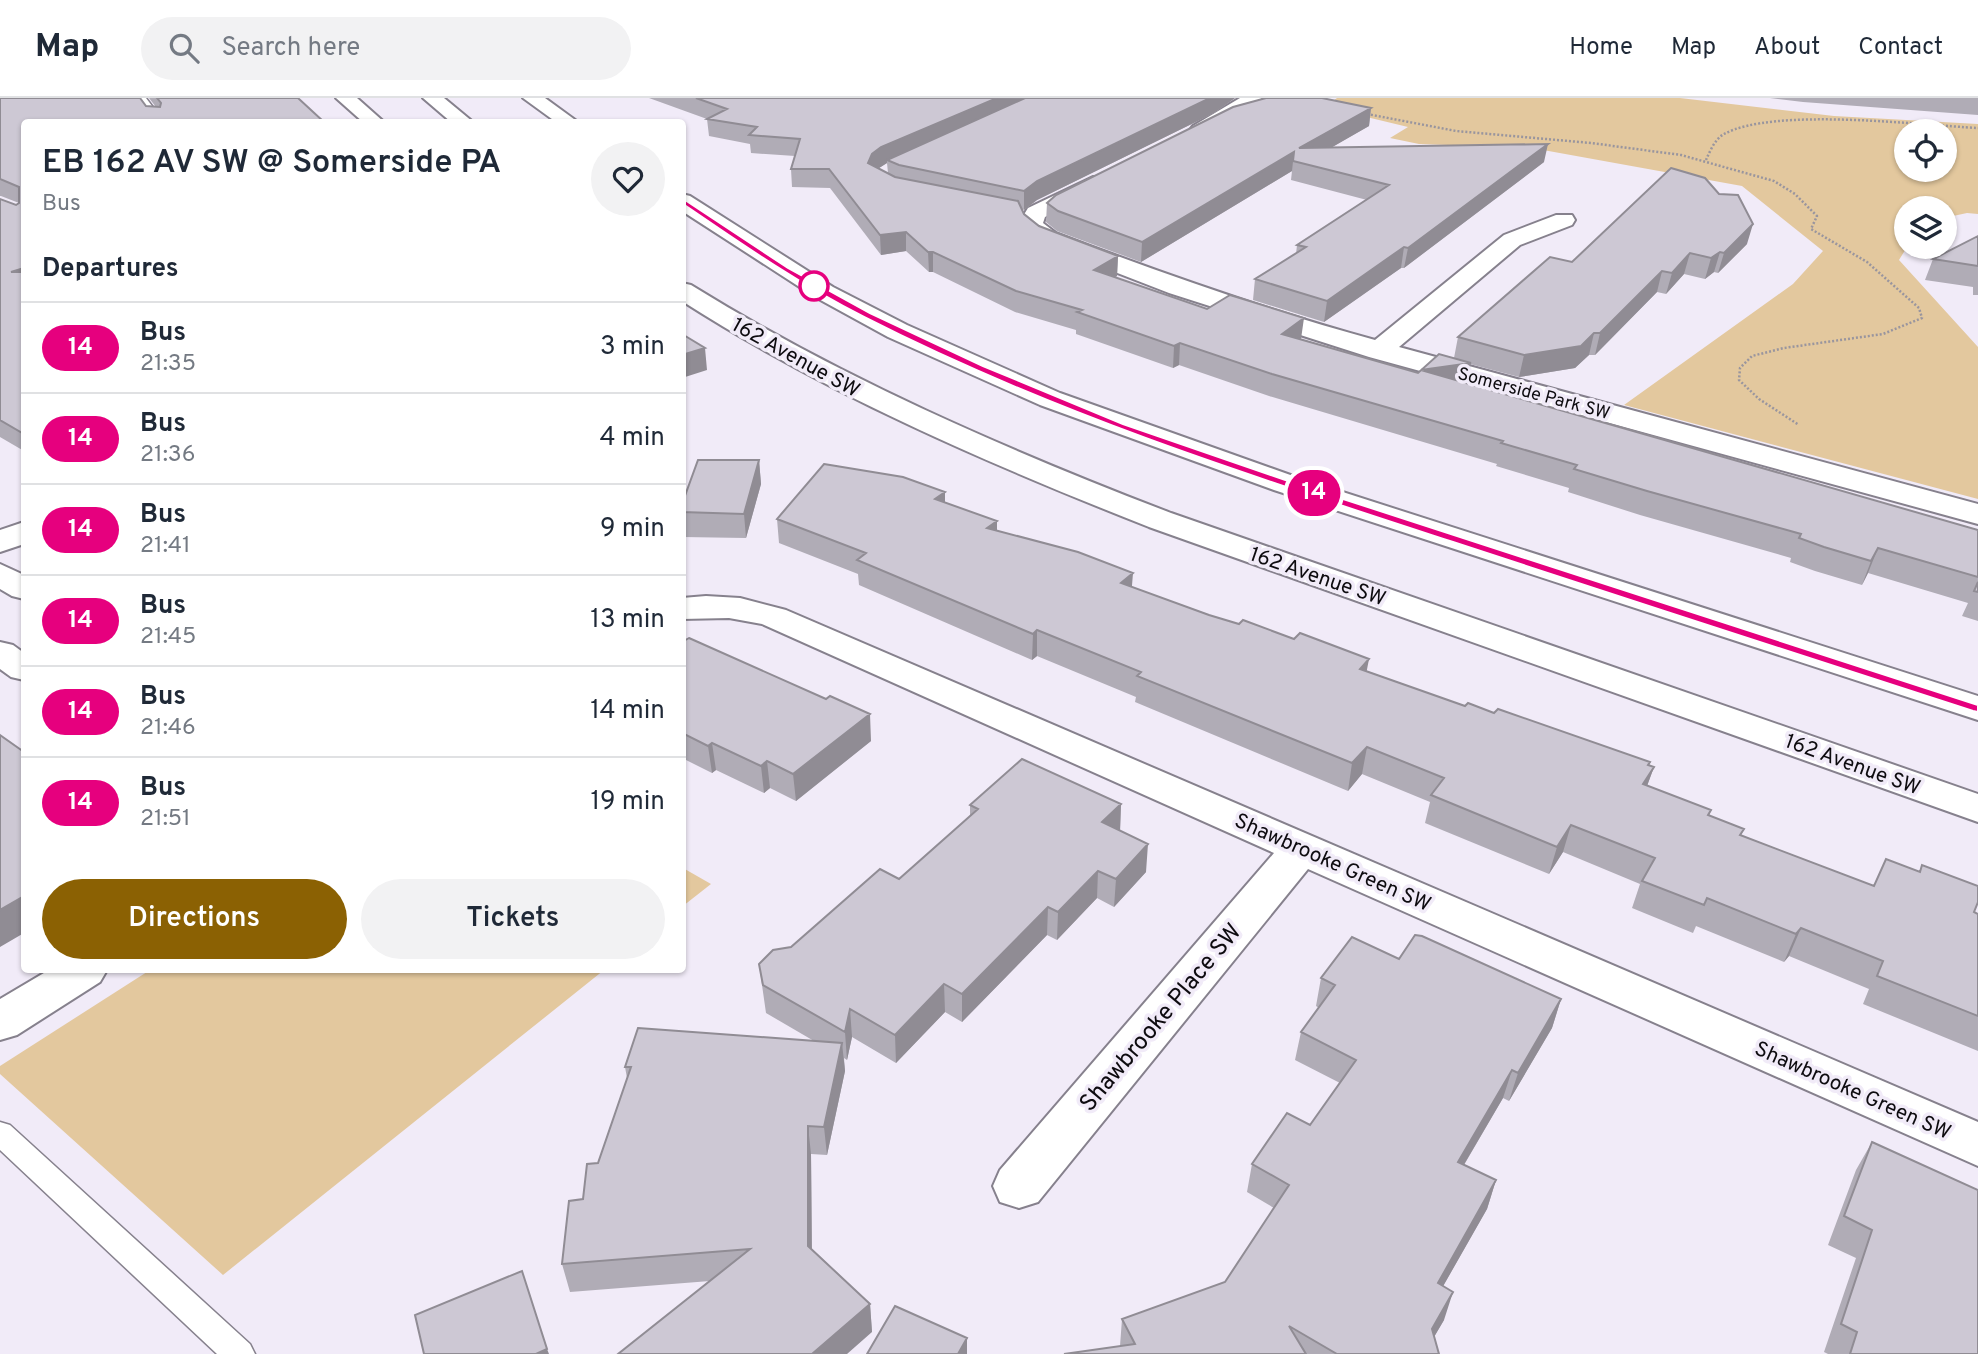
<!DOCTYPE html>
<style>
body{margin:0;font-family:Overpass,sans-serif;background:#f2f2f3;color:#1f2937;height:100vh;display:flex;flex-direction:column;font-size:26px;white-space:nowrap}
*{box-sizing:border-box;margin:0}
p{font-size:23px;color:#747a83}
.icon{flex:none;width:38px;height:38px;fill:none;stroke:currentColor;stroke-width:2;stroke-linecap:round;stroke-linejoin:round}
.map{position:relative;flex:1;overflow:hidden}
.details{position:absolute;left:21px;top:21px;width:665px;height:854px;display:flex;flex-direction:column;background:#fff;border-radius:7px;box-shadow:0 2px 5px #0004}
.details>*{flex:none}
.badge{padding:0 14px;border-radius:23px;font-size:24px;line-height:46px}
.fabs{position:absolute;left:1894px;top:21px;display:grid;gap:14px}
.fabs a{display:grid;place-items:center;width:63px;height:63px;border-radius:50%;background:#fff;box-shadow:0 2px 5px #0004;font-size:35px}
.map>.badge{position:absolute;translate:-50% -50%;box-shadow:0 0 0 4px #fff}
h2{padding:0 21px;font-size:26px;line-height:63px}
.round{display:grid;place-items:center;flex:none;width:74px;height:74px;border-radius:37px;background:#f2f2f3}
.head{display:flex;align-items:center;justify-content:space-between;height:119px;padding:0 21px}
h1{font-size:33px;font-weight:600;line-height:52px}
.primary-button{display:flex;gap:14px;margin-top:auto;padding:14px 21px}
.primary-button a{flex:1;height:80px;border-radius:42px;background:#8b6103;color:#fff;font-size:28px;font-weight:600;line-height:80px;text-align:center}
.primary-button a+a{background:#f2f2f3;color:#1f2937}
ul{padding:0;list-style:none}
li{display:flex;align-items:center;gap:21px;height:91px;padding:0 21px;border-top:2px solid #e0e1e3}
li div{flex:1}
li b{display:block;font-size:26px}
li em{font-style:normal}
li .badge{min-width:77px;font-weight:700;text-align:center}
header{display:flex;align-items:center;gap:42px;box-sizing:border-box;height:98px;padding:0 35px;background:#fff;border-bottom:2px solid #e0e1e3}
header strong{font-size:33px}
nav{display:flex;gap:38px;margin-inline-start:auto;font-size:24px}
.search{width:490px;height:63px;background:#f2f2f3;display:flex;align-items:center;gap:18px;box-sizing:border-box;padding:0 24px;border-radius:38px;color:#747a83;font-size:26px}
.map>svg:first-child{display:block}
.green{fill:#e3c89e;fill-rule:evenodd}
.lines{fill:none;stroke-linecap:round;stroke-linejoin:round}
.service-casing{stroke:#86818d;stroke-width:3}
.minor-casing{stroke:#86818d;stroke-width:4}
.secondary-casing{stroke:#86818d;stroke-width:4}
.path{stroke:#99959e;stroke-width:2.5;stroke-dasharray:2 2;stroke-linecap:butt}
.service{fill:#fff;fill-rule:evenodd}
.minor{fill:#fff;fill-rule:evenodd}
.secondary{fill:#fff;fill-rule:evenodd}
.wall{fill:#b0acb6;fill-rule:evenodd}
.shaded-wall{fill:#908c94}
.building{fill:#cdc8d4;stroke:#908c94;stroke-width:2}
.line{fill:#e6007e;stroke:#fff;stroke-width:2}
.stop-dot{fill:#fff;stroke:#e6007e;stroke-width:3.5}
.labels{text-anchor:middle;stroke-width:7;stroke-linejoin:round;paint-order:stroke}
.far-street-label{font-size:18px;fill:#0d0b0f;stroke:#f1ebf8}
.street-label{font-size:21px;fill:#0d0b0f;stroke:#f1ebf8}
.near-street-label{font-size:24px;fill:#0d0b0f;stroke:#f1ebf8}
</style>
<header>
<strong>Map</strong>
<div class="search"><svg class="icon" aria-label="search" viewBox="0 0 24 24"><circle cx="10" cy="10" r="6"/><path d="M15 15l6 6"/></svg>Search here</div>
<nav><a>Home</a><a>Map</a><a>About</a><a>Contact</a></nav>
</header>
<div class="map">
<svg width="1978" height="1256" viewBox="0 0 1978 1256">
<rect width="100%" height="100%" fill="#f1ebf8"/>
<path class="green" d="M1337,0h343l154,18 144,8v90l-11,-1 -23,5v-10h-38l1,39 -8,13 79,87v152l-354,-94 169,-121 30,-33 -81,-65 -210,-38 -113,-4 -29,-6 18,-11 -83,-20zM1906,33h38v39h-38z
M683,770l28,16 -28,22z
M150,872h454l-381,305 -223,-201v-8z"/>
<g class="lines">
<defs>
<path id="service" d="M136,0h10l18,24h-10z
M0,1024l10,3 240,219 5,10h-38l-217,-204z"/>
<path id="minor" d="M336,0h21l27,24h-21z
M1240,0h22l-55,36h-14l-3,-4 3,-4z
M1093,79l8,1 3,5 -3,5 -56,29 -2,6 13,10c105,40 210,77 319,107l129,-105 52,-20h16l3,5 -3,5 -52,20 -121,102 579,157v20l-609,-167 -200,-64 -129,-50 -15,-12 -5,-10 8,-13z
M24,424v22l-24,8v-22z
M0,466l24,11v24l-12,-3 -12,-7z
M706,498l34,2 46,12 1192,512v44l-670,-297 -270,333 -19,6 -19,-6 -7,-16 7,-16 274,-317 -512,-229 -33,-6 -47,1v-21z
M0,544l13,3 11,8v27l-13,-3 -11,-8z
M49,872h58l-7,12 -83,53 -17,5v-41z"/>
<path id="secondary" d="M423,0h21l29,24h-22z
M523,0h22l33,24h-22z
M682,96l8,2 143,91 74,38 153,68 236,84 682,219v24l-704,-230 -234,-85 -152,-68 -73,-40 -133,-86z
M682,185l9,2c152,94 314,164 480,228l807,281v28l-829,-295c-162,-64 -320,-132 -467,-226z"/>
</defs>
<use href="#service" class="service-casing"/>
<use href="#minor" class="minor-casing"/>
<use href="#secondary" class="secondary-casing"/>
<path class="path" d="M1367,16l89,17 135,12 90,12 93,26 21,13 22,22 -6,13 56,33 52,46 3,10 -39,16 -99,14 -32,8 -12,12 -1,12 20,19 40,26
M1706,62c4,-9 9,-21 18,-26 50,-27 195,-9 254,-6"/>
<use href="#service" class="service"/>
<use href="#minor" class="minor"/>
<use href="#secondary" class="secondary"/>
</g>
<path class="wall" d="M0,0l156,9 -7,-9h149l-274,24v329l-24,-14v-238l16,6 3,-2 -18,-7h-1z
M649,0h586l-21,15 -177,87 -13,10 -2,-1 2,5 15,12 79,30 -1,20 -2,1 92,32 94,30 117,34 36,-15 4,-21 114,-75 175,-18 -29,29 -4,-1 -9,7 -21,-5 -18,20 -9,-2 -62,63h-6l-14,13 -56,9 -49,-13 -4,19 512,147v91l-16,-5 6,-13 -100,-30 -6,12 -47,-14 -25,-9 1,-4 -151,-43 -72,-23 1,-4 -73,-22 1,-2 -228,-68 -90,-31 -6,3 -97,-34v-4l-61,-18 -82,-40h-4l-23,-21 -25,4 -51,-67 -38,-1 -1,-18 4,-13 -44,-3 -1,-9 -41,-8 -2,-17zM887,65l1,10 -10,-5 4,-2z
M1770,0h208v17l-175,-13z
M1371,10l-2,18 -39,22 214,14 -140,106h-3l-77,54 -71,-22 2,-21 41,-25 1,-9 70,-45 -76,-20 1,-9 -151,91 -84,-31 -11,-9 1,-19z
M1978,138v59h-5v-8l-48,-7 8,-21z
M759,362l2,24 -15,54 -63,-1 -1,-33z
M945,394v10l52,29 135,56 333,119 29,7 156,49 -1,3 5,2 -7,19 64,24 -2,6 35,13 -3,6 133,51 45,-14 3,-7 52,47 4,2v137l-115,-47 6,-15 -80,-33 -5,6 -88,-36 -3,7 -61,-25 8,-24 -77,-32 -14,22 -124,-51 5,-21 -68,-28 -14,17 -213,-89 1,-5 -99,-41 -5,4 -173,-75 -1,-11 -79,-31 -2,-24z
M682,544l189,99 -75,60 -26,-13 -6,5 -48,-23 -4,3 -30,-15z
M1121,706l-1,27 26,41 -32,35 -17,-9 -40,42 -10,-5 -85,87 -17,-10 -49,51 -44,-26 -5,23 -3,-2 1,13 -18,84 -16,-1 1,95 58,55 2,28 -162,-51 -140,11 -8,-28 21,-65 15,-36 29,-85 -2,-11 189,-26 -48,-28 -7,-49 32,-17 108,-68 71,-63v-11z
M1399,861l162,40 -9,29 -43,73 -6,-3 -39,67 32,15 -9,29 -44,77 1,34 -10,17 5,17h-375l56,-8 2,-27 103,-37 49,-74 -27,-16 5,-28 58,-39 30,-42 -45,-23 6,-28 18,-24 -3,-2 5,-28z
M1872,1044l106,212h-150l-4,-2 32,-94 -28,-13 28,-75z"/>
<path class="shaded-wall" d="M997,0h38l-148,62v3l-14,9 -5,-9 4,-9 9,-7z
M1210,0h25l-21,15 -177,87 -13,10v-19l13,-10z
M1371,10l-2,18 -66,38 -4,-16z
M1548,46l-4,18 -140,106 4,-20z
M1294,54l-2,19 -151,91 1,-20z
M1753,126l-6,20 -29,29 6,-20z
M906,134v19l-25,4 -1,-20z
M1404,149l-3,21 -77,54 3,-21z
M928,154h5v20h-4z
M1720,154l-6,20 -9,7 6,-21z
M1690,155l-6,21 -18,20 6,-21z
M1118,158l-1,20 -24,14 1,-20z
M24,170v22l-13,-18z
M1662,173l-5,21 -62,63 5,-22z
M1304,220l-3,21 -19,-5z
M1594,235l-5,22 -14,13 -56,9 5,-22z
M1180,245l-1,22 -6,3 1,-22z
M705,250l2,22 -25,8v-23z
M1471,265l-5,22 -45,-15z
M759,362l2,24 -15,54 -2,-24z
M945,394v25l-10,-18z
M997,423v25l-10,-18z
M1878,450l-10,25 -6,12 9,-24z
M1133,475l-2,25 -10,-15z
M1037,532v26l-5,4 1,-26z
M1369,561l-5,26 -4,-16z
M870,616l1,27 -75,60 -3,-27z
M712,645l4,27 -4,3 -4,-27z
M1367,649l-5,27 -14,17 4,-28z
M767,663l3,27 -6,5 -3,-27z
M1654,669l-10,27 -1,-10z
M1121,706l-1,27 -18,-9z
M1571,727l-8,27 -14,22 8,-27z
M1148,746l-2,28 -32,35 2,-28z
M1098,773l-1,27 -40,42 1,-28z
M24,798v37l-24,14v-37z
M1048,809l-1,28 -85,87v-28z
M1801,830l-12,28 -5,6 12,-28z
M944,886l1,28 -49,51 -1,-28z
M1561,901l-9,29 -43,73 9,-28z
M850,911l2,28 -5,23 -2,-28z
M842,945l3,28 -18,84 -3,-28z
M1512,972l-9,28 -54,92 9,-28z
M808,1028l3,28 1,120 -4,-28z
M1496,1082l-9,29 -58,102 9,-28z
M1453,1194l-9,28 -20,34 8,-25z
M870,1206l2,28 -25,22h-35z
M967,1240v16h-9z
M547,1251l2,5h-13z"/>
<path class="building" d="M0,0h140l6,8 14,1 1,-4 -4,-5h141l26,24h-300v146l-13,4h13v162l-24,-14v-221l16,6 3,-2v-16l-19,-8z
M696,0h301l-116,49 -9,7 -4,9 27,14 123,24 6,13 15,12 79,30 -24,14 113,39 23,-14 74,23 -22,16 136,39 21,-19 32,9 -50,7 557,160v47l-100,-29 -7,13 -47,-14 -25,-9 2,-4 -154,-43 -73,-22 3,-4 -76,-22 2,-2 -231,-67 -92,-31 -6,3 -97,-34 5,-2 -66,-19 -83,-39h-5l-22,-20 -26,3 -51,-66h-38l9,-30 -51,-4 8,-8 -50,-8 20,-10z
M1025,0h185l-173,83 -13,10 -125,-26 -12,-5z
M1266,0h56l49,10 -72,40 249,-4 -140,104 -4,-1 -77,54 -72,-22 51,-32 -9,-2 92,-60 -96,-24 1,-9 -152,90 -84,-31 -11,-8 9,-8 177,-88z
M1671,70l34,10 14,16 19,1 15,29 -29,29 -4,-1 -9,6 -21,-5 -18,20 -10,-2 -62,62h-6l-13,13 -57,9 -66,-18 92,-80 22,5z
M1978,138v30l-45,-7z
M682,236l23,14 -23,7z
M698,362h61l-15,54 -62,-2v-8z
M824,366l79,13 42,15 -10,7 62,22 -10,7 91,24 55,21 -12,10 88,32 30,9 4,-4 51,19 6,-6 69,26 -9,10 105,37 3,-3 26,10 4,-4 152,53 -2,3 6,2 -11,17 68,26 -3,5 36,14 -4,6 134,51 12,-27 34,13 2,-7 56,21v16l-4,10 4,2v102l-101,-40 6,-15 -82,-33 -5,6 -89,-36 -3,7 -62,-24 13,-23 -84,-33 -14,22 -126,-52 13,-17 -77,-31 -15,16 -215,-87 4,-4 -104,-42 -4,4 -176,-74 9,-7 -89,-34z
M1978,484v10l-4,-1z
M689,540l137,61 4,-3 40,18 -77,60 -26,-13 -6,5 -49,-23 -4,3 -26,-13v-91z
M0,637l24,17v144l-24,14z
M1022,661l99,45 -19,18 46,22 -32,35 -18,-8 -40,41 -10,-5 -86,87 -18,-10 -49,51 -45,-26 -5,23 -82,-47 -4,-21 14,-14 18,-3 89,-78 19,10 79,-70 -8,-4z
M1415,837l7,1 139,63 -43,74 -6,-3 -54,92 38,18 -58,103 15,9 -21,37 7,25h-102l-48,-28 17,28h-242l71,-10 -13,-25 103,-37 64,-97 -37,-21 35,-51 23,12 46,-65 -55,-28 34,-47 -14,-7 31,-41 47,22z
M638,930l204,15 -18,84 -16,-1v120l62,58 -58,50h-194l132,-105 -188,15 7,-63 14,-2 4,-35 11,-1 33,-96h-6z
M1872,1044l106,48v164h-128l7,-22 -16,-8 31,-94 -28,-14z
M522,1173l25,78 -11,5h-112l-9,-39z
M895,1208l72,32 -9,16h-91z"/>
<path class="line" d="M682,100l106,70 82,45 113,53 140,58 177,61 678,220v7l-5,-1c-173,-56 -347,-112 -520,-169 -200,-65 -401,-129 -589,-225 -65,-33 -124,-74 -184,-115z"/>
<circle class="stop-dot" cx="814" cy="188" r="14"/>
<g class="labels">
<g class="far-street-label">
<text transform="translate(1534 295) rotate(15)" y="6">Somerside Park SW</text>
</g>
<g class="street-label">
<text transform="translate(796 259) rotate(29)" y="7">162 Avenue SW</text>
<text transform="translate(1318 478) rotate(19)" y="7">162 Avenue SW</text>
<text transform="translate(1853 666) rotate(20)" y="7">162 Avenue SW</text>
<text transform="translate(1333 764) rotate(24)" y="7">Shawbrooke Green SW</text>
<text transform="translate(1853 992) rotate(24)" y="7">Shawbrooke Green SW</text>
</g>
<g class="near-street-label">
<text transform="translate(1160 919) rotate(-50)" y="8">Shawbrooke Place SW</text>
</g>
</g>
</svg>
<div class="fabs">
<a><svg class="icon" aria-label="locate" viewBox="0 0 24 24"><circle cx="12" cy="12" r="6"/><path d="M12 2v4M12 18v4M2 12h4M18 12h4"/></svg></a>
<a><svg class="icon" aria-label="layers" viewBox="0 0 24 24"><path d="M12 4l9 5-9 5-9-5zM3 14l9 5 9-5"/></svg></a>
</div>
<b class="badge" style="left:1314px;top:395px;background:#e6007e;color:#fff">14</b>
<section class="details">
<div class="head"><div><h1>EB 162 AV SW @ Somerside PA</h1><p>Bus</p></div><a class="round"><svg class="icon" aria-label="heart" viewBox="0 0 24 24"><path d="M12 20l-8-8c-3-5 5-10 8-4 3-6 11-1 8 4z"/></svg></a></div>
<h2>Departures</h2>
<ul>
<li><span class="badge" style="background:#e6007e;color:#fff">14</span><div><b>Bus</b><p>21:35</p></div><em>3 min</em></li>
<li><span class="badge" style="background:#e6007e;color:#fff">14</span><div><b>Bus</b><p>21:36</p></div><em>4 min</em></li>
<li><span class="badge" style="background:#e6007e;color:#fff">14</span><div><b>Bus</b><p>21:41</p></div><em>9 min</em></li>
<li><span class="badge" style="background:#e6007e;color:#fff">14</span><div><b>Bus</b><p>21:45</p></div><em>13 min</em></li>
<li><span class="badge" style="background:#e6007e;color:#fff">14</span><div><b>Bus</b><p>21:46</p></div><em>14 min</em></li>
<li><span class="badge" style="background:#e6007e;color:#fff">14</span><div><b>Bus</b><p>21:51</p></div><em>19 min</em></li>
</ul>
<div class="primary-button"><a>Directions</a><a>Tickets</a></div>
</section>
</div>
